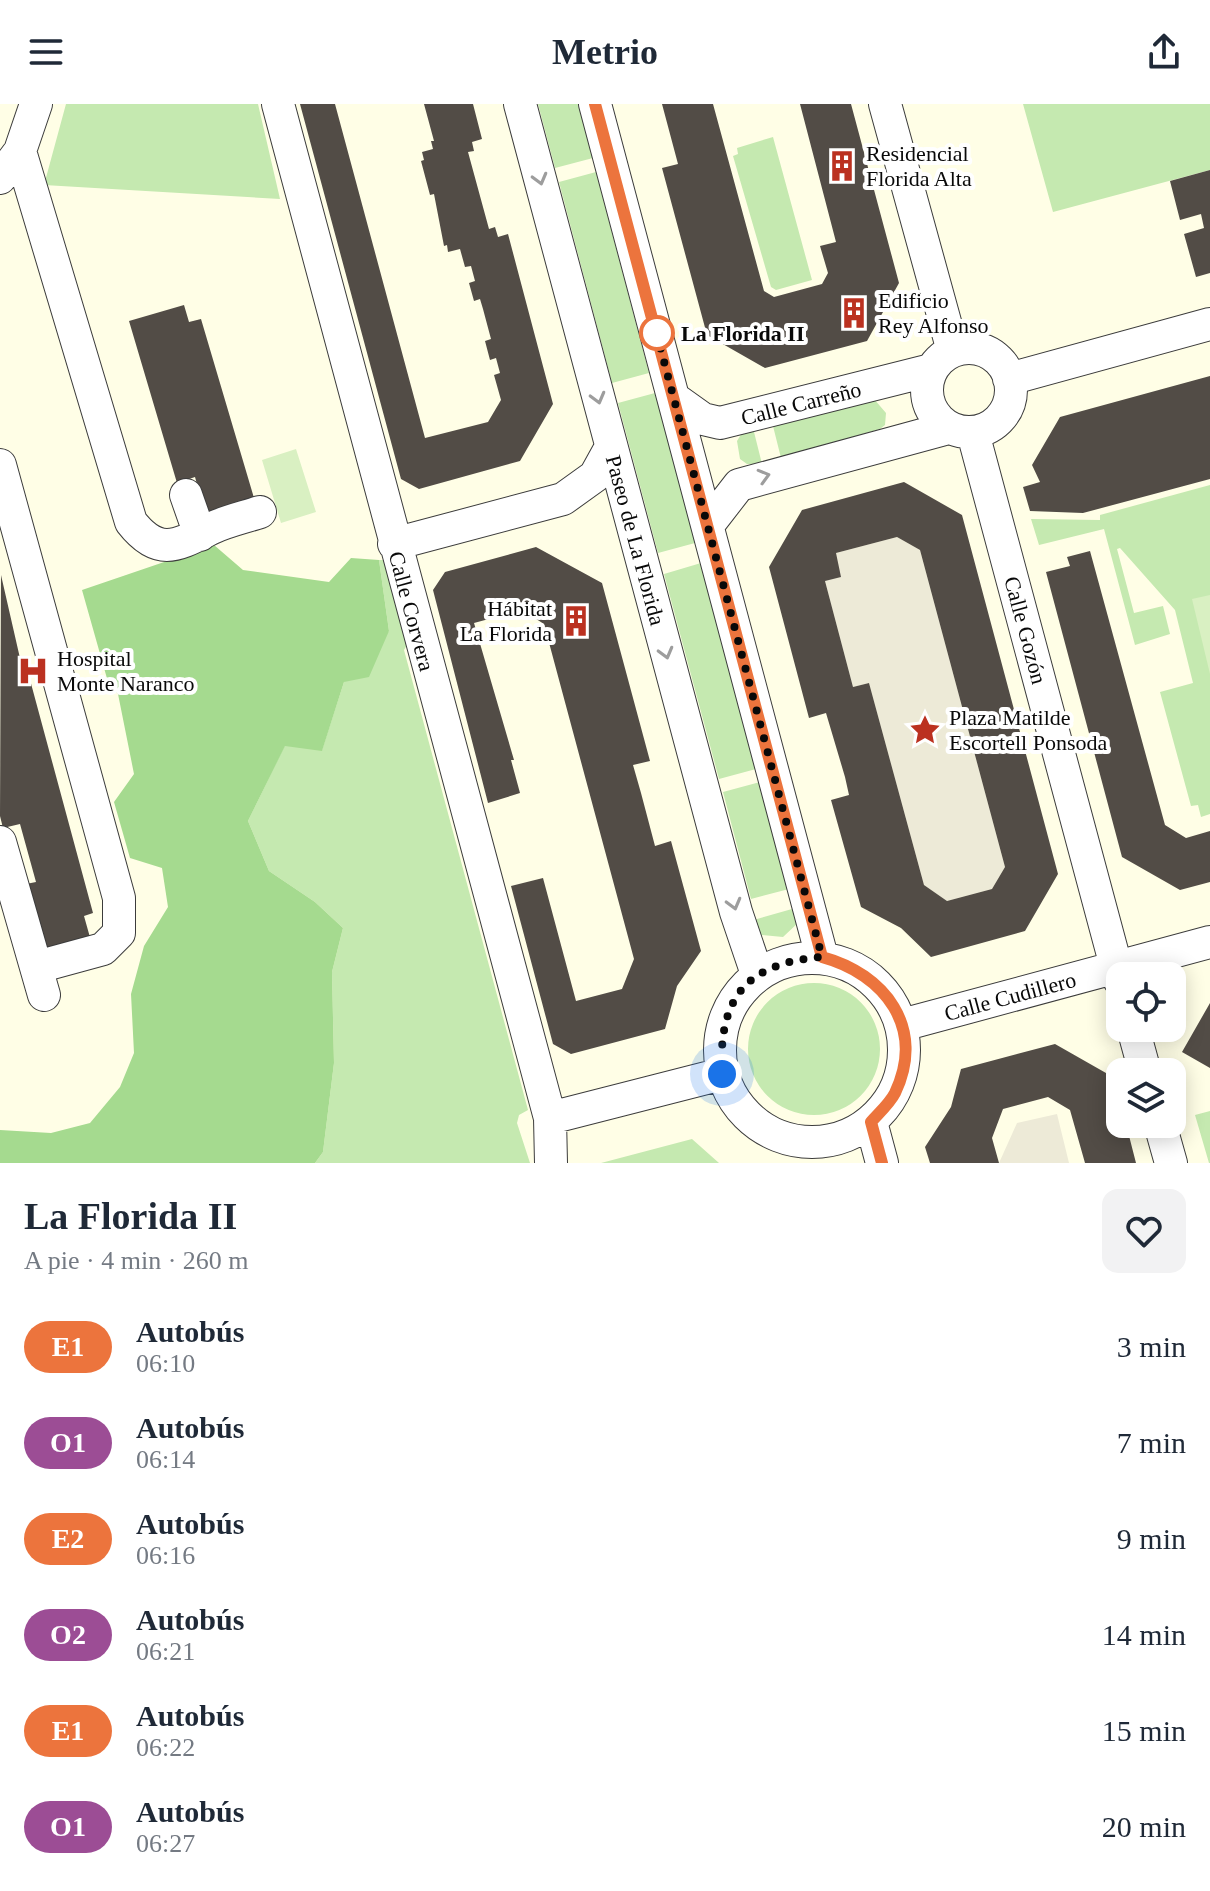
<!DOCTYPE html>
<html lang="es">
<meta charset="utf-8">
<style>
body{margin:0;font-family:"Times New Roman",serif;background:#f2f2f3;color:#1f2937;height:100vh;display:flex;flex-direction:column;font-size:30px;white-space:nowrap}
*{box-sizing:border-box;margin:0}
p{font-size:26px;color:#747a83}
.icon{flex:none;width:44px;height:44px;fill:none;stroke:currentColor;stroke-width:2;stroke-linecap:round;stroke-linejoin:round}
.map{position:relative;height:1059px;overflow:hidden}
.drawer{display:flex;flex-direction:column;background:#fff;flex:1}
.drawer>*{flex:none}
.badge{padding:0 16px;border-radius:26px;font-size:28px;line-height:52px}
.controls{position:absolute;left:1106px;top:858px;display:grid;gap:16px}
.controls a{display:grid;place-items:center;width:80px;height:80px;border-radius:16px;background:#fff;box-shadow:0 4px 20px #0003;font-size:40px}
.you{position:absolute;width:40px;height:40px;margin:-20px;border:6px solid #fff;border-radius:50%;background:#1a73e8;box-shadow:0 0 0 12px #1a73e833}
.map>.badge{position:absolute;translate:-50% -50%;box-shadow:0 0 0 4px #fff}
.round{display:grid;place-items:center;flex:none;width:84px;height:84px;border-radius:16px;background:#f2f2f3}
.overview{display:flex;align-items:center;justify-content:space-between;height:136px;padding:0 24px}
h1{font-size:38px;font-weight:700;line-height:60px}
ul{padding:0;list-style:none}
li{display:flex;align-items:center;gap:24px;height:96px;padding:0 24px}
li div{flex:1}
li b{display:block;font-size:30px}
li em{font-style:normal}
li .badge{min-width:88px;font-weight:700;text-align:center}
header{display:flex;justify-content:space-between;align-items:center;height:104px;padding:0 24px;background:#fff;font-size:36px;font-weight:700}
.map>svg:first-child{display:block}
.green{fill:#c5e9b0}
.forest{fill:#a5da8f}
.pitch{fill:#d9f0c2}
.plaza{fill:#edead7}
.building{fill:#524c46;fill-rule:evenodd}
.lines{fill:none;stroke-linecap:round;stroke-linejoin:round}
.minor-casing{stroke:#3c3c3c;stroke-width:34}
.minor{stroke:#fff;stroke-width:32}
.oneway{stroke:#9d9d9d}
.line-casing{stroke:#fff;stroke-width:18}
.line{stroke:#ec743d;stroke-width:12}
.walk{stroke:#090909;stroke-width:8;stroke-dasharray:0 14.4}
.stop-dot{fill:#fff;stroke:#ec743d;stroke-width:4}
.labels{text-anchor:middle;stroke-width:8;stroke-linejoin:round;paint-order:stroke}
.poi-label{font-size:22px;fill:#090909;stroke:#fff;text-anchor:start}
.stop-label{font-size:22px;font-weight:bold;fill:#090909;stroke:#fff;text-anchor:start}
.street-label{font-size:22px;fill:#090909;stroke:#fff}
</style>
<header><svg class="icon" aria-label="menu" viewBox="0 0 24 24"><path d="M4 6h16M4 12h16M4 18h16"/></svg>Metrio<svg class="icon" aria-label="share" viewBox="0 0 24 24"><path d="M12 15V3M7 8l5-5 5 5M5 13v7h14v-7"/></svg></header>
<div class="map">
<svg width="1210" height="1059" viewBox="0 0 1210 1059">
<rect width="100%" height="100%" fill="#fffee6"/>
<path class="green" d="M66,0h192l22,95 -236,-14z
M538,0h40l15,54 -38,10z
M1023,0h187v66l-157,42z
M773,33l39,143 -36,10 -5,-3 -38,-131 5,-2 -1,-6z
M596,68l53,201 -37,10 -53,-201z
M655,289l40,150 -37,10 -40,-150z
M874,295l12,14 -1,12 -5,4 -99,29 -9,-36z
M753,324l9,36h-15l-7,-5 -3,-18 5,-8z
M1210,381v329l-9,3 -3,-12 -7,1 -31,-114 33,-9 -18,-73 -55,-62 -3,1 17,64 29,-7 7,28 -35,11 -31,-116 -65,16 -8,-26 69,1v-5z
M379,456h5l23,85 -3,5 124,460 -9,5 -2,8 13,40h-215l8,-11 11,-89 -2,-91 11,-44 -28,-26 -46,-31 -21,-50 37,-76 37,5 22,-68 45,-51z
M701,459l55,206 -37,10 -55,-205z
M760,678l29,107 -38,10 -28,-107z
M799,803v15l-16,15 -22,-2 -11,-14z
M748 945a66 66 0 1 1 132 0a66 66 0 1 1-132 0Z
M1210,1007v52h-1l-14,-48z
M692,1035l27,24h-118z"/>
<path class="forest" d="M214,441l29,25 86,12 22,-24 28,2 10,71 -20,46 -25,5 -22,69 -37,-5 -37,75 21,50 46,31 28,26 -11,44 2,91 -11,89 -8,11h-315v-33l51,3 39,-10 30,-36 14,-34 -3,-59 13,-48 24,-39 -6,-39 -32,-10 -16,-56 20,-28 -16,-80 -10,-12 -26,-92z"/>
<path class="pitch" d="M296,345l20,63 -35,11 -19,-63z
M1210,491v79l-18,-75z"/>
<path class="plaza" d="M897,433l23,13 85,317 -13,22 -45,12 -23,-16 -55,-202 -16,4 -28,-106 11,-28z
M1057,1010l12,49h-70l18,-40z"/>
<path class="building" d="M300,0h35l90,334 63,-16 13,-22 -7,-25 6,-2 -4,-15 -6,2 -5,-19 6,-2 -8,-30 -3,-10 -6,2 -5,-18 6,-2 -4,-15 -6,1 -5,-18 -12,3 -1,-7 -3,1 -10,-52 -4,1 -9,-34 3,-1 -2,-8 11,-3 -2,-8h3l-10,-37h49l9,35 -10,3 2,9 -6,1 21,77 6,-2 3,10 10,-3 45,170 -33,57 -101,28 -18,-10z
M662,0h51l51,187 10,6 48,-13 6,-11 -8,-27 16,-4 -36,-138h51l48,179 -32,58 -102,27 -58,-33 -45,-167 16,-4z
M1210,66v103l-14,4 -12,-43 20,-6 -3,-14 -21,6 -10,-39z
M184,201l5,17 12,-3 53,179 -49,15 -10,-36 -18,6 -48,-162z
M1210,272v103l-127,34 -53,-2 -7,-24 17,-5 -8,-17 28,-48z
M904,378l58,33 96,359 -33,57 -94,26 -30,-29 -40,-21 -30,-107 18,-5 -4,-18 -19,-64 -17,5 -40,-151 33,-57zM897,433l23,13 85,317 -13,22 -45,12 -23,-16 -55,-202 -16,4 -28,-106 16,-4 -5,-24z
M536,443l66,36 48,178 -17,4 8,28 14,53 16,-5 30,110 -24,35 -12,43 -94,25 -18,-10 -42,-158 32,-8 33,123 46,-12 12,-30 -90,-335 -22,-14 -48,13 40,137h-3l9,33 -32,10 -55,-213 12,-18z
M1090,447l75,274 21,13 24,-7v51l-30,8 -58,-33 -76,-285 24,-6 -3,-9z
M1,471l21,92 4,-2 67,248 -9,3 7,25 -46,12 -19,-69 10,-2 -16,-58 -17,4 -3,-12z
M1210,899v65l-28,-16z
M1055,940l58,33 7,25v22h6l10,39h-51l-15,-53 -22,-13 -45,12 -11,29 7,25h-69l-5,-16 26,-40 10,-38z"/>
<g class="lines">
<defs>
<path id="minor" d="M278,0l272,1014 1,45
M520,0l216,808 21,62
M595,0l227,853
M885,0l68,247
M20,47l111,371c28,36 47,23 81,6 15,-7 33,-11 48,-16
M0,74l20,-27 16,-47
M927 286a42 42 0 1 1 84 0a42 42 0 1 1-84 0Z
M1009,275l201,-55
M675,295l28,20 17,4 211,-53
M973,329l147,548
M0,361l119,433v35l-16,16 -66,18
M186,391l14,40
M708,421l31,-40 209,-57
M394,440l169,-45 32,-23 16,-29
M0,738l44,153
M720 946a92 92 0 1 1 184 0a92 92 0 1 1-184 0Z
M902,921l308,-83
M1133,924l12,44
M550,1014l172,-44
M871,1018l11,41
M1160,1020l11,39"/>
</defs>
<use href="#minor" class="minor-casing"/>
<use href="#minor" class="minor"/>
</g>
<defs><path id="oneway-chevron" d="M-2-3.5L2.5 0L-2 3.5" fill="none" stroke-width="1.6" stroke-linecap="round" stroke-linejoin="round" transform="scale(2)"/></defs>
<g class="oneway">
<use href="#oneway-chevron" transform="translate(540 75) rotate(75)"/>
<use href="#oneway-chevron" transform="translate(598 294) rotate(75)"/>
<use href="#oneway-chevron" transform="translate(764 372) rotate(-16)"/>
<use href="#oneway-chevron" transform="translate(666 549) rotate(75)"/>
<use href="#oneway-chevron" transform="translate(734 800) rotate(75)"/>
</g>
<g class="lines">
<defs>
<path id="line" d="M595,0l227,853c63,17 104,71 73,136 -5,10 -16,20 -24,29l11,41"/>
</defs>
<use href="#line" class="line-casing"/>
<use href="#line" class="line"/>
<path class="walk" d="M657,229l-4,-13 169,637c-76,6 -104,41 -100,117"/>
</g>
<defs>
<symbol id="building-bare" viewBox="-9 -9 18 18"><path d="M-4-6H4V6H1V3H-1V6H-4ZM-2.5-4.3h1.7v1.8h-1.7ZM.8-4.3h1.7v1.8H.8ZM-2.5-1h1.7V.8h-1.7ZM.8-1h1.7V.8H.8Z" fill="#bb3120" stroke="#fff" stroke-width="2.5" paint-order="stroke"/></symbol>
<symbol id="hospital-bare" viewBox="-9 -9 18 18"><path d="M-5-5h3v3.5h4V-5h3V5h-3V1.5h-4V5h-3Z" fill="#bb3120" stroke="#fff" stroke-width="2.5" paint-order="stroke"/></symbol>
<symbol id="sight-bare" viewBox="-9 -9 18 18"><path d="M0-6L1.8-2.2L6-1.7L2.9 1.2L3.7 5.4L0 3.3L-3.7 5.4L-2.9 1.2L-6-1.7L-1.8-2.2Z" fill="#bb3120" stroke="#fff" stroke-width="2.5" paint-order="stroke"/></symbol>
</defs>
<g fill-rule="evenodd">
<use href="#building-bare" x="820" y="40" width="44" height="44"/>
<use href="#building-bare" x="832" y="187" width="44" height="44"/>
<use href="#building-bare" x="554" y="495" width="44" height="44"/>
<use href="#hospital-bare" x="11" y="545" width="44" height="44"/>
<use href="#sight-bare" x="903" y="604" width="44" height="44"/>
</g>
<circle class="stop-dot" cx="657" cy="229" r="16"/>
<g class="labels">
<g class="poi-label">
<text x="866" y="57">Residencial<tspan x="866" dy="25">Florida Alta</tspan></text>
<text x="878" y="204">Edificio<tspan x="878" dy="25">Rey Alfonso</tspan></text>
<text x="552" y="512" text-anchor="end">Hábitat<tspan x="552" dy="25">La Florida</tspan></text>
<text x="57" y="562">Hospital<tspan x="57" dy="25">Monte Naranco</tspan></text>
<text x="949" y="621">Plaza Matilde<tspan x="949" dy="25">Escortell Ponsoda</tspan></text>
</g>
<g class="stop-label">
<text x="681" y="237">La Florida II</text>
</g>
<g class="street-label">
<text transform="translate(801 299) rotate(-14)" y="8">Calle Carreño</text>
<text transform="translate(636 436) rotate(75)" y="8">Paseo de La Florida</text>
<text transform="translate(412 507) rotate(75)" y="8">Calle Corvera</text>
<text transform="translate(1026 526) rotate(75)" y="8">Calle Gozón</text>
<text transform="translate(1010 892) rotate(-15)" y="8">Calle Cudillero</text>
</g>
</g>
</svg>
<div class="controls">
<a><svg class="icon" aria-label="locate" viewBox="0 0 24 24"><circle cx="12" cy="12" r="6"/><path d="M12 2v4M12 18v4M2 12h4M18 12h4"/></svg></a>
<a><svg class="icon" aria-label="layers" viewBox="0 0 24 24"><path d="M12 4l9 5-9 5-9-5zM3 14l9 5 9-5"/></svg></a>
</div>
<div class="you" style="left:722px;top:970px"></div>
</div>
<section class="drawer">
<div class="overview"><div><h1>La Florida II</h1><p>A pie · 4 min · 260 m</p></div><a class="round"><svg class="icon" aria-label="heart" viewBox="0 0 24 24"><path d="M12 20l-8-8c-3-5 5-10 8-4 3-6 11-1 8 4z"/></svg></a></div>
<ul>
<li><span class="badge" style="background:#ec743d;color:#fff">E1</span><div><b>Autobús</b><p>06:10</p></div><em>3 min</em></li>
<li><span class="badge" style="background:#9c4d95;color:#fff">O1</span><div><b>Autobús</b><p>06:14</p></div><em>7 min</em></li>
<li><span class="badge" style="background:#ec743d;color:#fff">E2</span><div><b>Autobús</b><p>06:16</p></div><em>9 min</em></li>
<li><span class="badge" style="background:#9c4d95;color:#fff">O2</span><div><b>Autobús</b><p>06:21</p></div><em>14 min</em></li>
<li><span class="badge" style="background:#ec743d;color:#fff">E1</span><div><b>Autobús</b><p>06:22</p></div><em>15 min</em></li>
<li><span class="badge" style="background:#9c4d95;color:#fff">O1</span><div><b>Autobús</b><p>06:27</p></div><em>20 min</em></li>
</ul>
</section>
